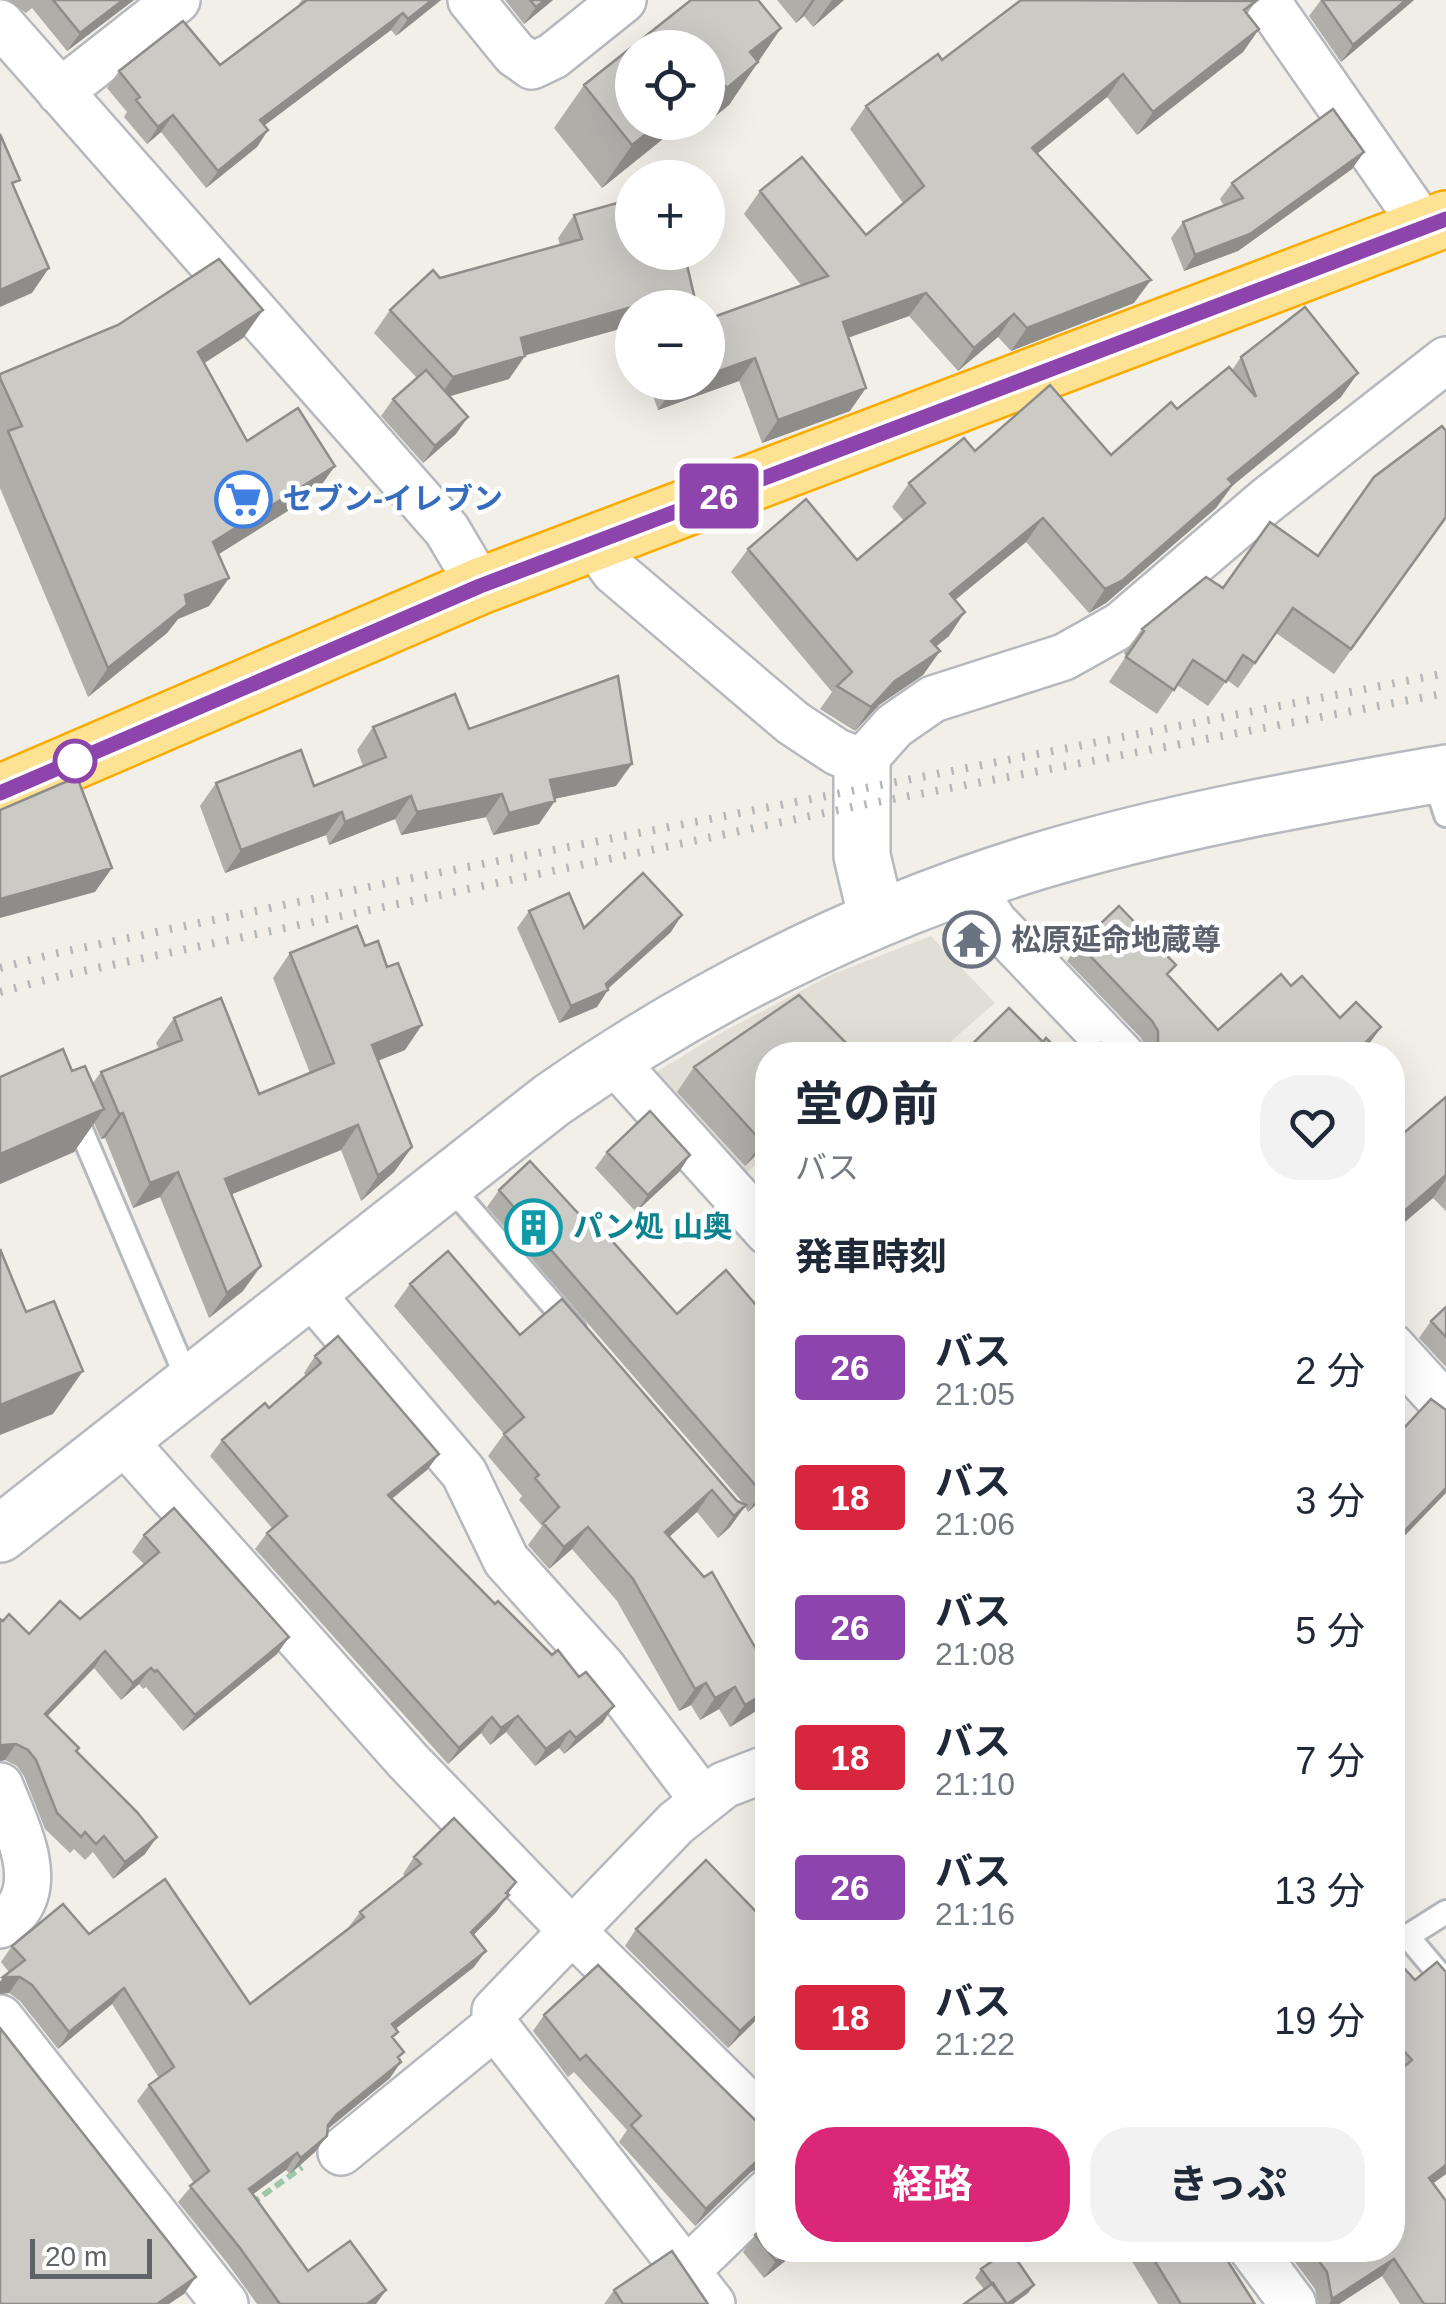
<!DOCTYPE html>
<html lang="ja">
<meta charset="utf-8">
<style>
body{margin:0;font-family:Arial,"Noto Sans JP",sans-serif;background:#f2f2f3;color:#1f2937;height:100vh;display:flex;flex-direction:column;font-size:38px;white-space:nowrap}
*{box-sizing:border-box;margin:0}
p{font-size:32px;color:#747a83}
.icon{flex:none;width:55px;height:55px;fill:none;stroke:currentColor;stroke-width:2;stroke-linecap:round;stroke-linejoin:round}
.map{position:relative;flex:1;overflow:hidden}
.sheet{position:absolute;left:755px;top:1042px;width:650px;height:1220px;display:flex;flex-direction:column;background:#fff;border-radius:40px;box-shadow:0 10px 40px #0002}
.sheet>*{flex:none}
.badge{padding:0 20px;border-radius:8px;font-size:35px;line-height:65px}
.tools{position:absolute;left:615px;top:30px;display:grid;gap:20px}
.tools a{display:grid;place-items:center;width:110px;height:110px;border-radius:50%;background:#fff;box-shadow:0 10px 40px #0002;font-size:50px}
.scale{position:absolute;left:30px;bottom:25px;width:122px;box-sizing:border-box;padding-left:10px;border:5px solid #5f6368;border-top:0;font-size:28px;line-height:35px;white-space:nowrap;color:#5f6368;-webkit-text-stroke:8px #fff;paint-order:stroke}
.map>.badge{position:absolute;translate:-50% -50%;box-shadow:0 0 0 5px #fff}
h2{padding:0 40px;font-size:38px;line-height:90px}
.round{display:grid;place-items:center;flex:none;width:105px;height:105px;border-radius:40px;background:#f2f2f3}
.head{display:flex;align-items:center;justify-content:space-between;height:170px;padding:0 40px}
h1{font-size:48px;font-weight:700;line-height:75px}
.action{display:flex;gap:20px;margin-top:auto;padding:20px 40px}
.action a{flex:1;height:115px;border-radius:40px;background:#db2777;color:#fff;font-size:40px;font-weight:700;line-height:115px;text-align:center}
.action a+a{background:#f2f2f3;color:#1f2937}
ul{padding:0;list-style:none}
li{display:flex;align-items:center;gap:30px;height:130px;padding:0 40px}
li div{flex:1}
li b{display:block;font-size:38px}
li em{font-style:normal}
li .badge{min-width:110px;font-weight:700;text-align:center}
.map>svg:first-child{display:block}
.education{fill:#e1ded6}
.lines{fill:none;stroke-linecap:round;stroke-linejoin:round}
.lane-casing{stroke:#b5b8bc;stroke-width:28}
.street-casing{stroke:#b5b8bc;stroke-width:50}
.secondary-casing{stroke:#b6babf;stroke-width:60}
.highway-casing{stroke:#f9ab00;stroke-width:60}
.path{stroke:#9cc7a9;stroke-width:6;stroke-dasharray:10 5;stroke-linecap:butt}
.lane{stroke:#fff;stroke-width:22}
.street{stroke:#fff;stroke-width:45}
.secondary{stroke:#fff;stroke-width:55}
.highway{stroke:#fde293;stroke-width:55}
.rail{stroke:#b6b7b8;stroke-width:8;stroke-dasharray:2.5 12;stroke-linecap:butt}
.wall{fill:#afaea9}
.shaded-wall{fill:#8f8d8a}
.building{fill:#cccac5;stroke:#8f8d8a;stroke-width:2.5}
.line-casing{stroke:#fff;stroke-width:22}
.line{stroke:#8e44ad;stroke-width:15}
.stop-dot{fill:#fff;stroke:#8e44ad;stroke-width:5}
.labels{text-anchor:middle;stroke-width:9;stroke-linejoin:round;paint-order:stroke}
.shop-label{font-size:30px;font-weight:bold;fill:#366cbe;stroke:#fff;text-anchor:start}
.worship-label{font-size:30px;font-weight:bold;fill:#5b616d;stroke:#fff;text-anchor:start}
.culture-label{font-size:30px;font-weight:bold;fill:#0d838f;stroke:#fff;text-anchor:start}
</style>
<div class="map">
<svg width="1446" height="2304" viewBox="0 0 1446 2304">
<rect width="100%" height="100%" fill="#f1efe8"/>
<path class="education" d="M931,936l64,67 -60,52h-167l-1,99 -28,26 -91,-97 8,-11 63,-38 114,-60z"/>
<g class="lines">
<defs>
<path id="lane" d="M1433,775l13,40
M73,1111l116,272
M447,1183l127,146
M1408,1937l38,45
M1392,1946l54,-34"/>
<path id="street" d="M471,0l44,54 17,12 21,-10 70,-56
M1266,0l158,227
M0,23l447,507 33,56
M60,92l117,-92
M594,543l20,28 179,152 44,29 25,10 32,-36 39,-27 131,-42 57,-32 145,-124 180,-141
M970,884l24,38 127,133
M612,1059l156,173
M307,1289l157,184 42,87 97,108 100,132
M1392,1347l54,59
M121,1438l287,323 165,171 195,192
M0,1786c13,34 43,88 18,123 -5,6 -13,11 -18,16
M0,2018l225,286
M341,2152l154,-126
M1253,2250l40,54
M687,2270l81,-78
M712,2304l-217,-278v-15l181,-188 48,-38 44,-17"/>
<path id="secondary" d="M862,762v94l15,63
M0,1534l552,-434c149,-104 313,-186 487,-239 132,-40 271,-64 407,-88"/>
<path id="highway" d="M0,793l480,-207 966,-367"/>
</defs>
<use href="#lane" class="lane-casing"/>
<use href="#street" class="street-casing"/>
<use href="#secondary" class="secondary-casing"/>
<use href="#highway" class="highway-casing"/>
<path class="path" d="M251,2204l51,-37"/>
<use href="#lane" class="lane"/>
<use href="#street" class="street"/>
<use href="#secondary" class="secondary"/>
<use href="#highway" class="highway"/>
<path class="rail" d="M0,968l53,-14 349,-74 1044,-207
M0,992l60,-16 802,-171 584,-112"/>
</g>
<path class="wall" d="M8,0h126l-67,51 -35,-43 -6,5z
M302,0h139l-45,36 -5,-6 -126,95 3,5 -11,17 -51,41 -45,-56 -14,12 -23,-27 3,-5 -20,-24 12,-17 101,-6 76,-57z
M505,0h48l-29,24z
M691,0h67l23,28 -52,77 -21,17v-74h-76v74h52l-82,66 -48,-60 30,-43z
M777,0h67l-31,27 -9,-11 -8,7z
M1321,0h93l-73,62 -32,-46z
M1256,1l-9,13 12,15 -16,23 -106,83 -30,-38 -69,56 96,150 -123,48 -13,-14 -40,34 -49,-55 -61,22 2,73 -88,32 -23,-62 -81,29 -10,-28h60l93,-97 -57,-71 16,-23 106,44 37,-32 -53,-74 16,-23 76,-46z
M691,122h16l-10,8z
M1364,152l-12,17 -114,82 -54,20 -13,-33 12,-16 41,-16 -4,-7 12,-16z
M574,215l51,13 72,80h-65v34l-5,-15 -102,28 -16,24 -59,17 6,38 -33,29 -42,-47 12,-17 24,-21 -43,-45 16,-23 50,-32 120,-33 -2,-7z
M263,310l-20,28 -39,25 43,78 68,53 -96,60 10,24 -20,28 -31,13 -11,14 -79,64 -88,-209v-114z
M1241,357l100,40 -109,89 -16,22 -110,95 -17,10 -63,-71 -71,58 -6,36 -13,10 4,5 -17,24 -44,30 -24,26 -35,-22 12,-17 -101,-120 17,-23 109,11 47,-39 -12,-14 17,-24 66,-32 136,4 121,-85z
M1446,517l-112,157 -58,-41 -38,55 -11,-8 -19,26 -31,-21 -20,29 -48,-32 17,-26 -2,-3 18,-24 81,-41 95,-32z
M373,727l96,2 147,57 -62,13 -15,25 -46,11 -7,-18 -85,18 -6,-16 -66,26 -3,-10 -101,38 -25,-67 16,-23 98,3 49,-20 -6,-16z
M529,911l55,17 87,4 -63,57 -11,18 -38,16 -42,-95z
M1079,944l90,32 49,54 73,-44 49,32 41,9 -12,17 -11,11h-212v-7l-5,-10 -74,-77z
M290,953l115,97 -27,11 34,86 -18,25 -33,29 -20,-51 -110,44 12,97 -34,27 -49,-121 -27,11 -28,-70 -4,1 -7,-16 -20,29 -74,32v-107l72,-6 21,12 8,-11 58,-23 -3,-6 18,-25 85,76 51,-21 -37,-95z
M768,1055v88l-23,23 -68,-74 17,-25z
M1446,1097v114l-13,-13 -41,35v-90z
M607,1152l83,3 -11,17 -43,40 -41,-44z
M499,1190l101,47 77,77 91,5v191l-8,-9 -12,11 -3,-6 -15,21 -12,11 -21,-26 -28,25 92,171 -31,19 -11,-18 -19,11 -9,-15 -12,6 -62,-110 -45,-52 -23,20 -21,-24 14,-19 -23,-26 3,-4 -34,-40 16,-22 -110,-128 16,-22 110,51 217,166 8,4 -258,-298z
M1446,1307v60l-27,-29 12,-17z
M315,1356l124,98 -12,16 -35,29 211,223 -39,32 -5,-6 -24,18 -29,-34 -16,13 -9,-12 -33,31 -193,-215 12,-16 5,-5 -62,-72 12,-16 47,-32 37,-32 -2,-3z
M144,1535l145,102 -12,17 -94,77 -37,-44 -3,2 -4,-5 -18,16 -27,-32 -47,48 29,36 69,102 -32,25 -20,-27 -8,8 -11,-11 -4,4 -25,-24 -21,-53 -7,-10 -12,-6 -5,1v-142l29,15 51,-15 64,-55 -12,-12z
M414,1857l95,38 -12,16 -24,24 1,32 -79,62 -2,10 6,20 -9,19 -62,51 -13,23 -25,22 -4,-4 -33,24 55,77 78,19 -10,14h-119l-29,-40 -50,-62 16,-19 -57,-82 12,-16 10,-7 -47,-74 -54,45 -38,-48 -11,-8 -9,1v-12l9,-10 -8,-10 11,-16 77,-12 161,70 98,-76 12,-16 45,-36 -2,-2z
M768,1924v109l-13,-12 -27,27 -103,-102 11,-17z
M1392,1955l23,25 31,-8v202l-13,9 13,121h-46l-18,-28 -43,28h-21l-3,-15 -29,-39h106l4,-176 -4,-4z
M544,2015l224,113v38h-5l-12,6 -56,54 -76,-84 8,-12 -53,-58 -6,5 -35,-46z
M755,2235l44,15 -35,28 -21,-26z
M1125,2250h108l-7,9 29,45h-97z
M981,2269l47,24 -15,11h-49l20,-15 -9,-11z
M614,2290l94,14h-104z"/>
<path class="shaded-wall" d="M123,0h11l-67,51 13,-18z
M432,0h9l-45,36 12,-17z
M545,0h8l-29,24 12,-17z
M812,0h3l-11,16 -8,7z
M832,0h12l-31,27z
M1406,0h8l-73,62 12,-17z
M403,13l-12,17 -142,107 11,-17z
M781,28l-52,77 -21,17v-6l42,-64z
M1259,29l-16,23 -106,83 16,-23z
M1123,74l-16,23 -91,74 16,-23z
M173,115l-12,17 -14,12 11,-17z
M661,122h23l-82,66 30,-43z
M268,130l-11,17 -51,41 12,-17z
M1364,152l-12,17 -114,82 -54,20 11,-16z
M49,268l-17,25 -32,14v-17z
M1151,280l-17,23 -123,48 16,-23z
M926,293l-17,23 -82,29 16,-23z
M643,304l-2,4h-9v11l-5,8 -122,34 16,-23z
M263,310l-20,28 -65,42 20,-28z
M1014,314l-16,23 -40,34 16,-23z
M525,356l-16,23 -72,21 16,-23z
M755,358l-16,23 -81,29 16,-23 13,-5h21v-7z
M1358,373l-17,24 -109,89 -16,22 -110,95 -17,10 16,-24 123,-110z
M866,388l-16,23 -88,32 16,-23z
M468,417l-12,17 -33,29 12,-17z
M335,466l-20,28 -122,76 20,-28z
M1043,518l-17,24 -93,76 17,-24z
M229,578l-20,28 -31,13 -11,14 -79,64 20,-29 77,-73z
M965,612l-16,24 -34,28 16,-23z
M940,651l-17,24 -44,30 -24,26 16,-24 24,-26z
M632,764l-16,22 -82,17 16,-23z
M502,794l-16,23 -85,18 16,-23z
M411,796l-16,23 -66,26 16,-23z
M555,801l-16,23 -46,11 16,-22z
M342,812l-16,23 -101,38 16,-23z
M112,868l-17,24 -95,26v-19z
M682,915l-11,17 -66,59 3,-1 -11,17 -38,16 12,-17 35,-22z
M422,1025l-17,25 -51,20 18,-25z
M1381,1027l-12,17 -11,11h-5z
M104,1109l-30,43 -74,32v-30z
M123,1113l-18,25 -4,1 18,-25z
M358,1125l-17,25 -133,54 17,-25z
M768,1136v7l-23,23 17,-24z
M412,1147l-18,25 -33,29 17,-25z
M690,1155l-11,17 -43,40 12,-17z
M178,1172l-18,25 -27,11 17,-25z
M1446,1175v4l-13,19 -41,35v-10l3,-4z
M261,1266l-18,25 -34,27 18,-25z
M83,1371l-30,43 -53,21v-30z
M439,1454l-12,16 -51,41 12,-16z
M768,1488l-8,13 -12,11 12,-17z
M1446,1488v5l-54,56v-5z
M712,1490l-15,22 -47,42 15,-22z
M746,1505l-16,22 -12,11 16,-22z
M588,1527l-16,22 -23,20 15,-22z
M289,1637l-12,17 -94,77 12,-16z
M105,1651l-11,17 -61,63 12,-17z
M151,1668l-12,16 -18,16 12,-17z
M706,1683l-15,22 -12,6 16,-22z
M735,1687l-16,22 -19,11 15,-22z
M768,1691v8l-7,9 -31,19 15,-22z
M614,1706l-11,16 -39,32 12,-16z
M518,1716l-12,16 -16,13 11,-17z
M492,1717l-11,16 -33,31 11,-16z
M570,1731l-11,17 -24,18 11,-17z
M16,1744l-11,16 -5,1v-14l3,-2z
M157,1837l-12,17 -32,25 12,-17z
M516,1882l-19,29 -37,38 11,-17z
M486,1951l-12,16 -94,74 12,-17z
M3,1977h17l-11,16 -9,1v-12z
M124,1988l-12,16 -54,45 11,-17z
M767,2004l-12,17 -27,27 12,-17z
M401,2062l-11,16 -66,54 12,-17z
M327,2136l-12,16 -25,22 11,-16z
M297,2153l-11,17 -49,36 12,-17z
M768,2153v13h-5l-12,6 -56,54 11,-17 56,-53z
M1446,2165v9l-29,21 12,-17z
M790,2250h9l-35,28 12,-17z
M1225,2250h8l-5,7 -19,13z
M1394,2259l-12,17 -43,28h-10l3,-5z
M196,2277l-12,17 -15,10h-12z
M1034,2285l-6,8 -15,11h-6z
M386,2290l-10,14h-9z"/>
<path class="building" d="M53,0h70l-43,33z
M307,0h125l-24,19 -5,-6 -143,107 8,10 -50,41 -45,-56 -15,12 -22,-27 4,-3 -21,-26 64,-50 37,44z
M530,0h15l-9,7z
M691,0h67l23,28 -31,24 8,10 -31,26 -9,-11 -10,8v-37h-76v74h29l-29,23 -48,-60z
M1021,0l235,1 -12,9 15,19 -106,83 -30,-38 -91,74 119,132 -124,48 -13,-14 -40,34 -48,-55 -83,29 23,66 -88,32 -23,-62 -47,17v-56l120,-43 -68,-85 42,-34 64,78 58,-49 -58,-80 72,-52 4,6z
M1322,0h84l-53,45z
M1333,109l31,43 -114,82 -55,21 -12,-33 60,-24 -11,-15z
M0,134l20,46 -8,3 37,85 -49,22z
M617,203l8,25 7,-2v26h52l13,56h-52l-2,-4 -122,34 4,18 -72,21 -63,-67 43,-40 7,8 142,-39 -8,-24z
M219,259l44,51 -65,42 49,89 51,-33 37,58 -122,76 16,36 -44,17 2,10 -79,63 -100,-237 14,-5 -22,-48v-4l118,-49z
M1305,307l53,66 -130,106 5,5 -110,96 -18,9 -62,-71 -93,76 15,18 -34,29 9,10 -45,30 -24,26 -34,-21 15,-14 -104,-123 58,-50 51,61 68,-57 -16,-20 55,-45 11,13 75,-66 61,70 60,-53 6,7 52,-42 27,30 -15,-40z
M426,370l42,47 -33,29 -42,-47z
M672,382h15l-13,5z
M1442,426l4,5v86l-95,132 -58,-41 -38,55 -12,-8 -17,27 -33,-22 -19,30 -48,-33 18,-26 -2,-2 64,-52 17,11 47,-66 48,34 56,-79z
M618,676l14,88 -82,16 5,21 -46,12 -7,-19 -85,18 -6,-16 -66,26 -3,-10 -101,38 -25,-67 85,-33 13,36 72,-29 -13,-30 82,-33 14,35z
M77,777l35,91 -112,31v-89z
M643,873l39,42 -76,69 2,6 -37,16 -42,-95 40,-18 15,35z
M1119,906l57,59 -9,9 51,56 63,-56 10,12 11,-10 38,42 16,-16 25,25 -28,28h-201l6,-11v-13l-6,-10 -73,-77z
M357,926l8,20 13,-5 9,26 11,-4 24,62 -50,20 40,102 -34,29 -20,-51 -133,54 36,87 -34,27 -49,-121 -28,11 -27,-70 -4,1 -18,-42 81,-32 -8,-22 47,-20 38,96 75,-31 -44,-110z
M799,995l54,55 -6,5h-79v81l-6,6 -68,-75z
M1009,1008l34,34 3,-4 17,17h-102z
M1101,1043l14,12h-26z
M63,1049l9,22 13,-5 19,43 -104,45v-77z
M1446,1097v78l-51,44 -3,-3v-73z
M650,1111l40,44 -42,40 -41,-43z
M530,1161l70,76 5,-4 72,81 49,-44 42,49v169l-8,7 -4,-9 -257,-296z
M0,1249l26,63 28,-11 29,70 -83,34z
M448,1251l72,84 42,-36 175,202 9,4 -12,11 -22,-26 -47,42 39,45 8,-5 56,98v21l-23,14 -10,-18 -20,11 -9,-15 -11,6 -62,-110 -45,-52 -24,20 -21,-24 16,-16 -24,-29 4,-3 -35,-41 20,-17 -114,-133z
M1446,1307v30l-15,-16z
M338,1336l101,118 -51,41 107,109 3,-3 54,54 6,-5 21,27 7,-5 28,34 -38,32 -6,-7 -24,18 -28,-33 -17,12 -9,-11 -33,31 -192,-215 20,-17 -65,-76 43,-37 4,5 52,-45 -6,-7z
M1431,1399l15,11v78l-54,56v-111l7,-7 4,3z
M174,1508l115,129 -94,78 -38,-45 -2,2 -4,-4 -18,15 -28,-32 -60,63 34,34 -3,3 61,61 20,25 -32,25 -21,-26 -8,8 -11,-12 -4,5 -24,-24 -21,-53 -8,-10 -12,-6 -13,1 -3,2v-128l3,2 6,-7 20,20 31,-33 20,18 79,-67 -15,-17z
M454,1818l62,64 -10,11 3,2 -38,37 15,19 -94,73 6,8 -6,5 12,15 -6,5 3,5 -65,53 -8,10 -1,11 -26,22 -4,-5 -48,36 59,82 42,-30 36,49 -19,14h-87l-40,-56 -50,-62 19,-15 -60,-86 25,-18 -50,-79 -55,44 -37,-47 -12,-8h-17l22,-17 -13,-14 51,-42 26,30 76,-55 85,125 114,-87 -4,-5 61,-48 -7,-7z
M706,1860l62,64v81l-28,26 -104,-102z
M1392,1955l23,25 22,-18 9,10v193l-17,13 17,23v103h-22l-30,-45 -62,40 -5,-27 -16,-22h81v-173l20,-17 -20,-22z
M598,1965l163,161 7,2v25l-6,3 -56,53 -75,-84 10,-9 -55,-61 -6,5 -36,-45z
M0,2028l196,249 -39,27h-157z
M768,2223v27h22l-14,11 -21,-26z
M1008,2250h2l24,35 -27,19 -26,-35z
M1148,2250h77l-3,2 33,52h-74z
M672,2251l36,53h-85l-9,-14z
M993,2283l14,21h-43z"/>
<g class="lines">
<defs>
<path id="line" d="M0,793l480,-207 966,-367"/>
</defs>
<use href="#line" class="line-casing"/>
<use href="#line" class="line"/>
</g>
<defs>
<symbol id="supermarket-ring" viewBox="-11 -11 22 22"><circle r="9.5" fill="#fff" stroke="#3f7fe0" stroke-width="1.5"/><path d="M-6-5.5h2.5l.6 2H6L4.5 2H-2.5L-4.4-4H-6ZM-1.5 3.2a1.3 1.3 0 1 0 .1 0ZM3 3.2a1.3 1.3 0 1 0 .1 0Z" fill="#3f7fe0"/></symbol>
<symbol id="temple-ring" viewBox="-11 -11 22 22"><circle r="9.5" fill="#fff" stroke="#6b7280" stroke-width="1.5"/><path d="M0-6L5-2H3V0L6.5 2.5H4V6H1.5V3h-3V6H-4V2.5H-6.5L-3 0V-2H-5Z" fill="#6b7280"/></symbol>
<symbol id="building-ring" viewBox="-11 -11 22 22"><circle r="9.5" fill="#fff" stroke="#0f9aa8" stroke-width="1.5"/><path d="M-4-6H4V6H1V3H-1V6H-4ZM-2.5-4.3h1.7v1.8h-1.7ZM.8-4.3h1.7v1.8H.8ZM-2.5-1h1.7V.8h-1.7ZM.8-1h1.7V.8H.8Z" fill="#0f9aa8"/></symbol>
</defs>
<g fill-rule="evenodd">
<use href="#supermarket-ring" x="212" y="468" width="63" height="63"/>
<use href="#temple-ring" x="940" y="908" width="63" height="63"/>
<use href="#building-ring" x="502" y="1196" width="63" height="63"/>
</g>
<circle class="stop-dot" cx="75" cy="761" r="20"/>
<g class="labels">
<g class="shop-label">
<text x="283" y="509">セブン-イレブン</text>
</g>
<g class="worship-label">
<text x="1011" y="950">松原延命地蔵尊</text>
</g>
<g class="culture-label">
<text x="573" y="1237">パン処 山奥</text>
</g>
</g>
</svg>
<div class="tools">
<a><svg class="icon" aria-label="locate" viewBox="0 0 24 24"><circle cx="12" cy="12" r="6"/><path d="M12 2v4M12 18v4M2 12h4M18 12h4"/></svg></a>
<a>+</a>
<a>−</a>
</div>
<div class="scale">20 m</div>
<b class="badge" style="left:719px;top:496px;background:#8e44ad;color:#fff">26</b>
<section class="sheet">
<div class="head"><div><h1>堂の前</h1><p>バス</p></div><a class="round"><svg class="icon" aria-label="heart" viewBox="0 0 24 24"><path d="M12 20l-8-8c-3-5 5-10 8-4 3-6 11-1 8 4z"/></svg></a></div>
<h2>発車時刻</h2>
<ul>
<li><span class="badge" style="background:#8e44ad;color:#fff">26</span><div><b>バス</b><p>21:05</p></div><em>2 分</em></li>
<li><span class="badge" style="background:#d7263d;color:#fff">18</span><div><b>バス</b><p>21:06</p></div><em>3 分</em></li>
<li><span class="badge" style="background:#8e44ad;color:#fff">26</span><div><b>バス</b><p>21:08</p></div><em>5 分</em></li>
<li><span class="badge" style="background:#d7263d;color:#fff">18</span><div><b>バス</b><p>21:10</p></div><em>7 分</em></li>
<li><span class="badge" style="background:#8e44ad;color:#fff">26</span><div><b>バス</b><p>21:16</p></div><em>13 分</em></li>
<li><span class="badge" style="background:#d7263d;color:#fff">18</span><div><b>バス</b><p>21:22</p></div><em>19 分</em></li>
</ul>
<div class="action"><a>経路</a><a>きっぷ</a></div>
</section>
</div>
